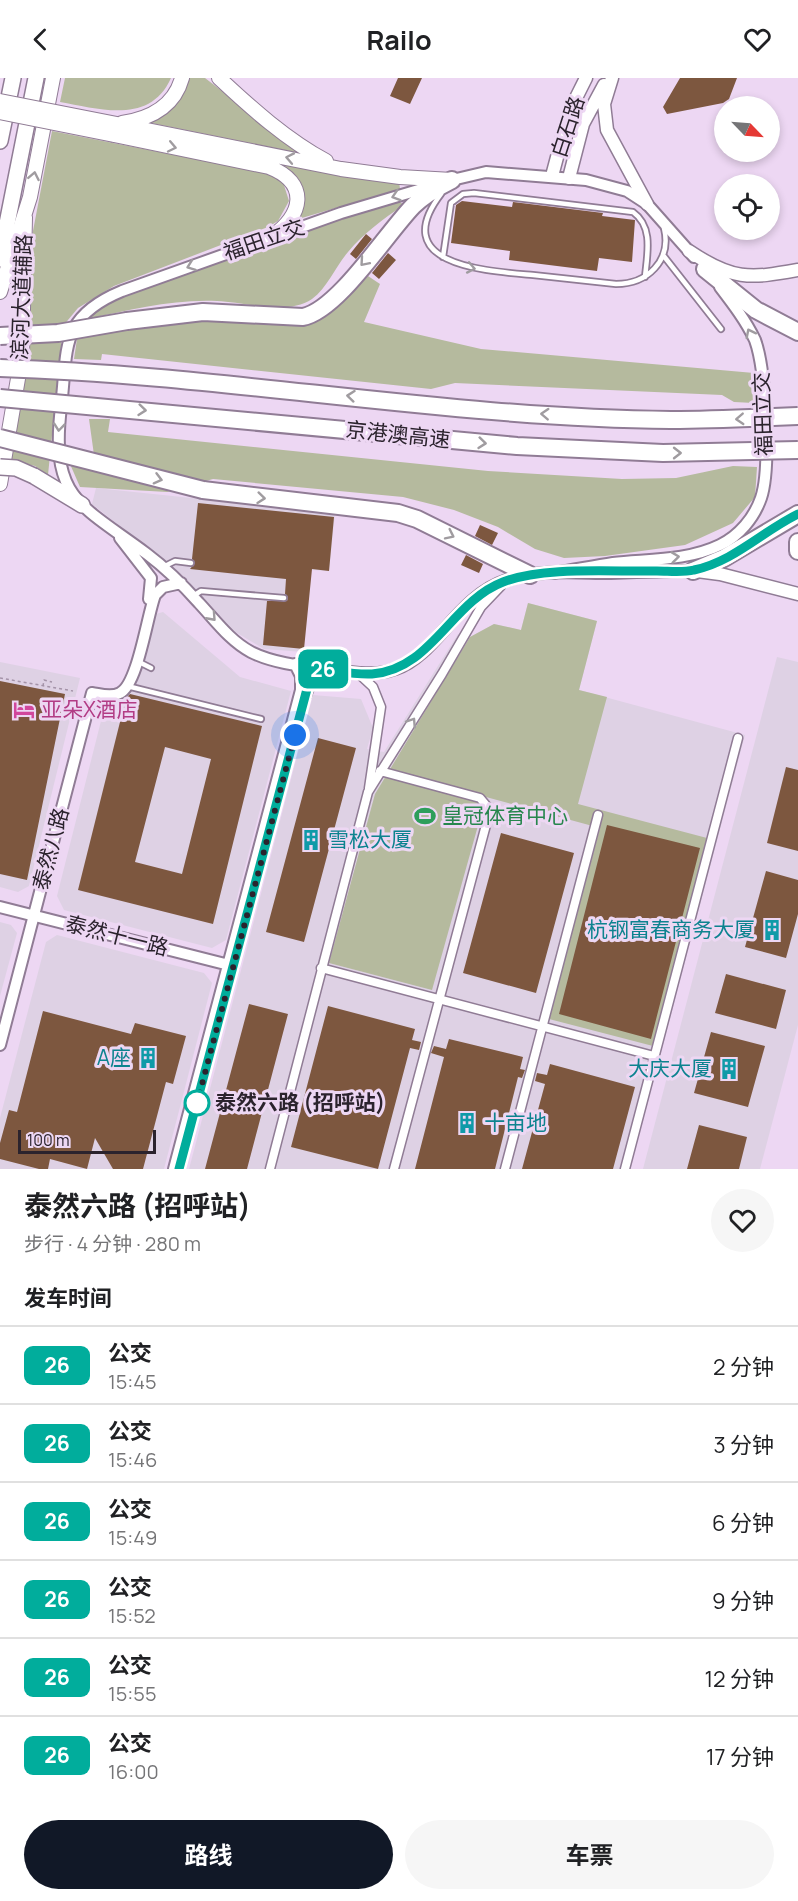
<!DOCTYPE html>
<html lang="zh">
<meta charset="utf-8">
<style>
body{margin:0;font-family:Manrope,"Noto Sans SC",sans-serif;background:#f6f6f6;color:#202124;height:100vh;display:flex;flex-direction:column;font-size:22px;white-space:nowrap}
*{box-sizing:border-box;margin:0}
p{font-size:20px;color:#757577}
.icon{flex:none;width:33px;height:33px;fill:none;stroke:currentColor;stroke-width:2;stroke-linecap:round;stroke-linejoin:round}
.map{position:relative;height:1091px;overflow:hidden}
.panel{display:flex;flex-direction:column;background:#fff;flex:1}
.panel>*{flex:none}
.badge{padding:0 12px;border-radius:9px;font-size:21px;line-height:39px}
.needle{width:39px;rotate:115deg}
.buttons{position:absolute;left:714px;top:18px;display:grid;gap:12px}
.buttons a{display:grid;place-items:center;width:66px;height:66px;border-radius:50%;background:#fff;box-shadow:0 3px 9px #0003;font-size:30px}
.scale{position:absolute;left:18px;bottom:15px;width:138px;box-sizing:border-box;padding-left:6px;border:3px solid #2b232d;border-top:0;font-size:16px;line-height:21px;white-space:nowrap;color:#2b232d;-webkit-text-stroke:4px #edd7f3;paint-order:stroke}
.you{position:absolute;width:30px;height:30px;margin:-15px;border:4px solid #fff;border-radius:50%;background:#1a73e8;box-shadow:0 0 0 9px #1a73e833}
.map>.badge{position:absolute;translate:-50% -50%;box-shadow:0 0 0 3px #fff}
h2{padding:0 24px;font-size:22px;line-height:54px}
.round{display:grid;place-items:center;flex:none;width:63px;height:63px;border-radius:32px;background:#f6f6f6}
.summary{display:flex;align-items:center;justify-content:space-between;height:102px;padding:0 24px}
h1{font-size:28px;font-weight:700;line-height:45px}
.primary-button{display:flex;gap:12px;margin-top:auto;padding:12px 24px}
.primary-button a{flex:1;height:69px;border-radius:36px;background:#111827;color:#fff;font-size:24px;font-weight:700;line-height:69px;text-align:center}
.primary-button a+a{background:#f6f6f6;color:#202124}
ul{padding:0;list-style:none}
li{display:flex;align-items:center;gap:18px;height:78px;padding:0 24px;border-top:2px solid #e0e0e0}
li div{flex:1}
li b{display:block;font-size:22px}
li em{font-style:normal}
li .badge{min-width:66px;font-weight:700;text-align:center}
header{display:flex;justify-content:space-between;align-items:center;height:78px;padding:0 24px;background:#fff;font-size:27px;font-weight:700}
.map>svg:first-child{display:block}
.commercial{fill:#ded1e4}
.green{fill:#b5ba9e}
.building{fill:#7d573f;fill-rule:evenodd}
.lines{fill:none;stroke-linecap:round;stroke-linejoin:round}
.service-casing{stroke:#907c95;stroke-width:8}
.minor-casing{stroke:#907c95;stroke-width:11}
.tertiary-casing{stroke:#907c95;stroke-width:14}
.secondary-casing{stroke:#907c95;stroke-width:15}
.primary-casing{stroke:#907c95;stroke-width:16}
.trunk-casing{stroke:#907c95;stroke-width:18}
.motorway-casing{stroke:#907c95;stroke-width:20}
.path{stroke:#a493a8;stroke-width:1.5;stroke-dasharray:3 3;stroke-linecap:butt}
.service{stroke:#fff;stroke-width:4.5}
.minor{stroke:#fff;stroke-width:8}
.tertiary{stroke:#fff;stroke-width:10}
.secondary{stroke:#fff;stroke-width:12}
.primary{stroke:#fff;stroke-width:14}
.trunk{stroke:#fff;stroke-width:15}
.motorway{stroke:#fff;stroke-width:16}
.primary-bridge-casing{stroke:#907c95;stroke-width:16;stroke-linecap:butt}
.trunk-bridge-casing{stroke:#907c95;stroke-width:18;stroke-linecap:butt}
.motorway-bridge-casing{stroke:#907c95;stroke-width:20;stroke-linecap:butt}
.primary-bridge{stroke:#fff;stroke-width:14}
.trunk-bridge{stroke:#fff;stroke-width:15}
.motorway-bridge{stroke:#fff;stroke-width:16}
.oneway{stroke:#a09ca0}
.line-casing{stroke:#fff;stroke-width:14}
.line{stroke:#01ad9c;stroke-width:9}
.walk{stroke:#2b232d;stroke-width:6;stroke-dasharray:0 10.8}
.stop-dot{fill:#fff;stroke:#01ad9c;stroke-width:3}
.labels{text-anchor:middle;stroke-width:6;stroke-linejoin:round;paint-order:stroke}
.street-label{font-size:21px;fill:#2b232d;stroke:#edd7f3}
.hotel-label{font-size:21px;fill:#b23c85;stroke:#edd7f3;text-anchor:start}
.leisure-label{font-size:21px;fill:#27864d;stroke:#edd7f3;text-anchor:start}
.culture-label{font-size:21px;fill:#0d838f;stroke:#edd7f3;text-anchor:end}
.stop-label{font-size:21px;font-weight:bold;fill:#2b232d;stroke:#edd7f3;text-anchor:start}
</style>
<header><svg class="icon" aria-label="back" viewBox="0 0 24 24"><path d="M15 5l-7 7 7 7"/></svg>Railo<svg class="icon" aria-label="heart" viewBox="0 0 24 24"><path d="M12 20l-8-8c-3-5 5-10 8-4 3-6 11-1 8 4z"/></svg></header>
<div class="map">
<svg width="798" height="1091" viewBox="0 0 798 1091">
<rect width="100%" height="100%" fill="#edd7f3"/>
<path class="commercial" d="M96,410l239,25 -6,58 -18,-1 -8,82 -39,-3 -32,-19 -45,-50 -95,-76z
M528,525l69,18 -18,69 166,45 -115,434h-441l124,-474 48,4 12,29 -6,21 17,3 74,-118 12,3 24,-13 27,6z
M163,534l77,65 51,14 -65,249 -14,8 -148,-38 -7,-14 48,-191 17,-9 30,-81z
M777,579l21,5v363l-38,144h-117z
M0,584l80,16 -51,208 -11,6 -18,-5z
M0,844l11,3 6,8 -17,63z
M57,857l147,38 8,10 -48,186h-164v-51l46,-176z"/>
<path class="green" d="M65,0h106c-21,47 -71,31 -111,24z
M190,0h15l99,76 -153,-31 27,-21z
M52,53l214,42 17,9 6,19 -11,20 -10,6 -154,59 -36,22 -15,18 -15,149 -13,-9 -25,-6 19,-208z
M280,85l119,18 1,8 -105,31c13,-28 12,-39 -15,-57z
M397,122l7,5c-21,14 -40,28 -56,47 -13,15 -20,35 -36,47 -25,17 -67,3 -95,2 -44,-2 -87,9 -130,18l16,-13 28,-13z
M368,198l12,8 -16,38 117,27 273,24 2,26 -2,4 -20,-1 -12,-7 -267,-12 -24,6 -329,-35 -1,6 -27,-1 3,-20 75,-14 41,-4 40,-1 51,5 29,-3 14,-6z
M89,341h21l-2,13 380,39 134,8 54,-1 57,-12 24,1 -2,30 -22,26 -48,22 -80,11 -41,2 -29,-9 -37,-22 -44,-17 -51,-13 -190,-18 -46,13 -87,-5 -10,-23 24,-9z
M528,525l69,18 -18,69 28,7 -29,107 129,34 -54,208 -104,-27 51,-191 -114,-31 -54,193 -103,-27 46,-169 95,-157 24,-13 27,6z"/>
<path class="building" d="M398,0h24l-12,26 -20,-8z
M680,0h57l-8,21 -6,4 -56,11 -4,-7z
M462,123l50,6 1,-5 90,11 -1,3 33,4 -3,42 -33,-4 -2,13 -88,-11 1,-9 -59,-8 5,-38z
M366,156l6,5 -16,20 -6,-5z
M388,175l8,7 -17,19 -7,-6z
M198,425l136,14 -5,54 -17,-2 -8,80 -41,-4 4,-44h20l1,-4 -3,-3 1,-15 -96,-10 5,-6 -3,-4z
M480,447l18,8 -6,12 -17,-9z
M466,477l17,9 -4,9 -18,-8z
M0,603l65,13 -38,186 -27,-6z
M130,616l132,32 -49,198 -135,-34 48,-192zM165,669l46,12 -29,115 -47,-12z
M318,660l38,10 -52,194 -38,-10z
M786,689l12,3v81l-31,-8z
M607,747l93,23 -49,191 -92,-25z
M501,755l73,20 -38,140 -73,-20z
M766,793l32,9v34l-12,44 -41,-11z
M726,896l60,16 -10,39 -61,-16z
M249,926l39,10 -41,155h-42z
M328,928l87,23 -3,11 9,2 -2,8 -9,-2 -32,121 -87,-22z
M43,933l88,23 4,-11 51,13 -13,48 -7,-2 -23,87h-30l-18,-31 -8,31 -37,-10 -2,10h-9l-39,-10v-16l9,-33 8,2z
M711,954l54,14 -17,61 -54,-14z
M449,961l74,18 -3,12 5,1 -3,8 -4,-1 -23,92h-80l29,-112 -13,-4 3,-7 12,3z
M550,986l85,23 -22,82h-91l23,-85 -10,-3 2,-8 10,2z
M699,1047l48,12 -8,32h-52z"/>
<g class="lines">
<defs>
<path id="service" d="M441,116c-55,72 47,77 92,81 28,3 55,6 83,9 31,0 56,-23 48,-56
M663,177l58,74
M443,179l8,-54 12,-9 11,-1 159,19c21,15 14,43 12,65
M163,489l12,-6 16,2
M193,518l8,-5 83,7
M137,583l14,7
M127,608l134,33"/>
<path id="minor" d="M359,596l14,13 8,20 -12,81
M380,693l100,27 10,12 -96,359
M321,890l333,88
M270,1091l98,-377 74,-118 39,-67 20,-21
M505,1091l93,-354
M625,1091l113,-431"/>
<path id="tertiary" d="M120,460l31,40 -2,21
M693,493c-28,0 -55,1 -82,2 -35,0 -71,-4 -104,7 -51,17 -70,75 -111,89 -23,8 -47,3 -71,0 -24,-3 -52,-6 -74,-17 -21,-11 -36,-32 -52,-49 -16,-18 -32,-34 -52,-49 -67,-50 -97,-55 -86,-147 7,-59 -2,-90 61,-116l219,-78 111,-33 34,-8 100,8 41,11 20,13 47,53
M554,495c20,-3 39,-7 59,-10 35,-4 74,-2 107,-18 19,-9 34,-27 41,-47 10,-29 5,-128 -6,-158 -9,-19 -22,-36 -35,-53
M305,618l7,-18 10,-9
M0,829l233,59
M0,967l92,-352c8,1 19,5 28,0 18,-9 27,-77 35,-98l8,-8 18,-4
M174,1091l127,-479v-14l-6,-12"/>
<path id="secondary" d="M612,0l-8,26 3,26 40,74
M552,98l17,-64 17,-34
M569,100l14,-54 21,-39
M689,173c43,29 60,28 109,19
M697,493l23,3 78,20"/>
<path id="primary" d="M219,0c32,30 68,62 107,83
M122,45c27,-4 52,-16 60,-45
M117,46l224,45 59,8 52,3
M114,57l155,32c41,16 34,49 2,70
M0,214l30,-95 23,-119
M0,406l22,-129 3,-138"/>
<path id="trunk" d="M0,63l13,-63
M0,181l36,-181
M34,398l48,29"/>
<path id="motorway" d="M705,191l51,41 42,22
M127,243l76,-9 100,5c35,-7 83,-83 110,-111 11,-11 25,-19 39,-26
M203,412l195,23 19,6 113,56
M798,464v9
M693,493l31,-13 74,-44"/>
</defs>
<use href="#service" class="service-casing"/>
<use href="#minor" class="minor-casing"/>
<use href="#tertiary" class="tertiary-casing"/>
<use href="#secondary" class="secondary-casing"/>
<use href="#primary" class="primary-casing"/>
<use href="#trunk" class="trunk-casing"/>
<use href="#motorway" class="motorway-casing"/>
<path class="path" d="M0,600l73,13
M43,608l1,-6 8,2"/>
<use href="#service" class="service"/>
<use href="#minor" class="minor"/>
<use href="#tertiary" class="tertiary"/>
<use href="#secondary" class="secondary"/>
<use href="#primary" class="primary"/>
<use href="#trunk" class="trunk"/>
<use href="#motorway" class="motorway"/>
<defs>
<path id="primary-bridge" d="M0,23l117,23
M0,34l114,23"/>
<path id="trunk-bridge" d="M0,389l16,1 18,8"/>
<path id="motorway-bridge" d="M0,258l58,-3 69,-12
M0,290c224,7 447,50 671,52 42,0 85,-2 127,-4
M0,320l517,48 146,7 135,-3
M0,360l203,52"/>
</defs>
<use href="#primary-bridge" class="primary-bridge-casing"/>
<use href="#trunk-bridge" class="trunk-bridge-casing"/>
<use href="#motorway-bridge" class="motorway-bridge-casing"/>
<use href="#primary-bridge" class="primary-bridge"/>
<use href="#trunk-bridge" class="trunk-bridge"/>
<use href="#motorway-bridge" class="motorway-bridge"/>
</g>
<defs><path id="oneway-chevron" d="M-2-3.5L2.5 0L-2 3.5" fill="none" stroke-width="1.6" stroke-linecap="round" stroke-linejoin="round" transform="scale(1.5)"/></defs>
<g class="oneway">
<use href="#oneway-chevron" transform="translate(172 69) rotate(12)"/>
<use href="#oneway-chevron" transform="translate(290 80) rotate(-169)"/>
<use href="#oneway-chevron" transform="translate(34 98) rotate(-79)"/>
<use href="#oneway-chevron" transform="translate(396 118) rotate(163)"/>
<use href="#oneway-chevron" transform="translate(364 184) rotate(131)"/>
<use href="#oneway-chevron" transform="translate(191 188) rotate(160)"/>
<use href="#oneway-chevron" transform="translate(471 190) rotate(11)"/>
<use href="#oneway-chevron" transform="translate(750 255) rotate(-117)"/>
<use href="#oneway-chevron" transform="translate(351 318) rotate(-174)"/>
<use href="#oneway-chevron" transform="translate(142 332) rotate(6)"/>
<use href="#oneway-chevron" transform="translate(545 336) rotate(-177)"/>
<use href="#oneway-chevron" transform="translate(740 341) rotate(177)"/>
<use href="#oneway-chevron" transform="translate(59 349) rotate(96)"/>
<use href="#oneway-chevron" transform="translate(482 365) rotate(6)"/>
<use href="#oneway-chevron" transform="translate(677 375)"/>
<use href="#oneway-chevron" transform="translate(158 401) rotate(15)"/>
<use href="#oneway-chevron" transform="translate(261 420) rotate(6)"/>
<use href="#oneway-chevron" transform="translate(450 457) rotate(26)"/>
<use href="#oneway-chevron" transform="translate(675 479) rotate(-7)"/>
<use href="#oneway-chevron" transform="translate(212 539) rotate(48)"/>
<use href="#oneway-chevron" transform="translate(412 644) rotate(-57)"/>
</g>
<g class="lines">
<defs>
<path id="line" d="M179,1091l128,-480 5,-11 10,-9c16,2 34,6 50,5 59,-4 79,-72 131,-92 41,-16 109,-10 154,-11 12,0 25,2 37,-1 39,-8 69,-39 104,-56"/>
</defs>
<use href="#line" class="line-casing"/>
<use href="#line" class="line"/>
<path class="walk" d="M197,1025l98,-368"/>
</g>
<defs>
<symbol id="hotel-bare" viewBox="-9 -9 18 18"><path d="M-6-4.5h1.5V1H6V5H4.5V3h-9V5H-6ZM-4 0a1.8 1.8 0 1 1 3.6 0ZM.5 0V-2.5h3Q6-2.5 6 0Z" fill="#d1479c" stroke="#edd7f3" stroke-width="2.5" paint-order="stroke"/></symbol>
<symbol id="stadium-bare" viewBox="-9 -9 18 18"><path d="M0-5a6.5 5 0 1 0 0 10a6.5 5 0 1 0 0-10ZM-3.5-1.8h7v3.6h-7Z" fill="#2e9e5b" stroke="#edd7f3" stroke-width="2.5" paint-order="stroke"/></symbol>
<symbol id="building-bare" viewBox="-9 -9 18 18"><path d="M-4-6H4V6H1V3H-1V6H-4ZM-2.5-4.3h1.7v1.8h-1.7ZM.8-4.3h1.7v1.8H.8ZM-2.5-1h1.7V.8h-1.7ZM.8-1h1.7V.8H.8Z" fill="#0f9aa8" stroke="#edd7f3" stroke-width="2.5" paint-order="stroke"/></symbol>
</defs>
<g fill-rule="evenodd">
<use href="#hotel-bare" x="9" y="617" width="30" height="30"/>
<use href="#stadium-bare" x="410" y="723" width="30" height="30"/>
<use href="#building-bare" x="296" y="747" width="30" height="30"/>
<use href="#building-bare" x="757" y="837" width="30" height="30"/>
<use href="#building-bare" x="133" y="965" width="30" height="30"/>
<use href="#building-bare" x="714" y="976" width="30" height="30"/>
<use href="#building-bare" x="452" y="1030" width="30" height="30"/>
</g>
<circle class="stop-dot" cx="197" cy="1025" r="12"/>
<g class="labels">
<g class="street-label">
<text transform="translate(568 49) rotate(-72)" y="7">白石路</text>
<text transform="translate(264 162) rotate(-19)" y="7">福田立交</text>
<text transform="translate(22 219) rotate(-88)" y="7">滨河大道辅路</text>
<text transform="translate(763 336) rotate(-92)" y="7">福田立交</text>
<text transform="translate(398 357) rotate(6)" y="7">京港澳高速</text>
<text transform="translate(51 771) rotate(-75)" y="7">泰然八路</text>
<text transform="translate(117 858) rotate(14)" y="7">泰然十一路</text>
</g>
<g class="hotel-label">
<text x="41" y="639">亚朵X酒店</text>
</g>
<g class="leisure-label">
<text x="442" y="745">皇冠体育中心</text>
</g>
<g class="culture-label">
<text x="328" y="769" text-anchor="start">雪松大厦</text>
<text x="755" y="859">杭钢富春商务大厦</text>
<text x="131" y="987">A座</text>
<text x="712" y="998">大庆大厦</text>
<text x="484" y="1052" text-anchor="start">十亩地</text>
</g>
<g class="stop-label">
<text x="215" y="1032">泰然六路 (招呼站)</text>
</g>
</g>
</svg>
<div class="buttons">
<a><svg class="needle" viewBox="-14 -14 28 28"><path d="M0-13l5 13h-10z" fill="#e53935"/><path d="M0 13l5-13h-10z" fill="#757577"/></svg></a>
<a><svg class="icon" aria-label="locate" viewBox="0 0 24 24"><circle cx="12" cy="12" r="6"/><path d="M12 2v4M12 18v4M2 12h4M18 12h4"/></svg></a>
</div>
<div class="scale">100 m</div>
<div class="you" style="left:295px;top:657px"></div>
<b class="badge" style="left:323px;top:591px;background:#01ad9c;color:#fff">26</b>
</div>
<section class="panel">
<div class="summary"><div><h1>泰然六路 (招呼站)</h1><p>步行 · 4 分钟 · 280 m</p></div><a class="round"><svg class="icon" aria-label="heart" viewBox="0 0 24 24"><path d="M12 20l-8-8c-3-5 5-10 8-4 3-6 11-1 8 4z"/></svg></a></div>
<h2>发车时间</h2>
<ul>
<li><span class="badge" style="background:#01ad9c;color:#fff">26</span><div><b>公交</b><p>15:45</p></div><em>2 分钟</em></li>
<li><span class="badge" style="background:#01ad9c;color:#fff">26</span><div><b>公交</b><p>15:46</p></div><em>3 分钟</em></li>
<li><span class="badge" style="background:#01ad9c;color:#fff">26</span><div><b>公交</b><p>15:49</p></div><em>6 分钟</em></li>
<li><span class="badge" style="background:#01ad9c;color:#fff">26</span><div><b>公交</b><p>15:52</p></div><em>9 分钟</em></li>
<li><span class="badge" style="background:#01ad9c;color:#fff">26</span><div><b>公交</b><p>15:55</p></div><em>12 分钟</em></li>
<li><span class="badge" style="background:#01ad9c;color:#fff">26</span><div><b>公交</b><p>16:00</p></div><em>17 分钟</em></li>
</ul>
<div class="primary-button"><a>路线</a><a>车票</a></div>
</section>
